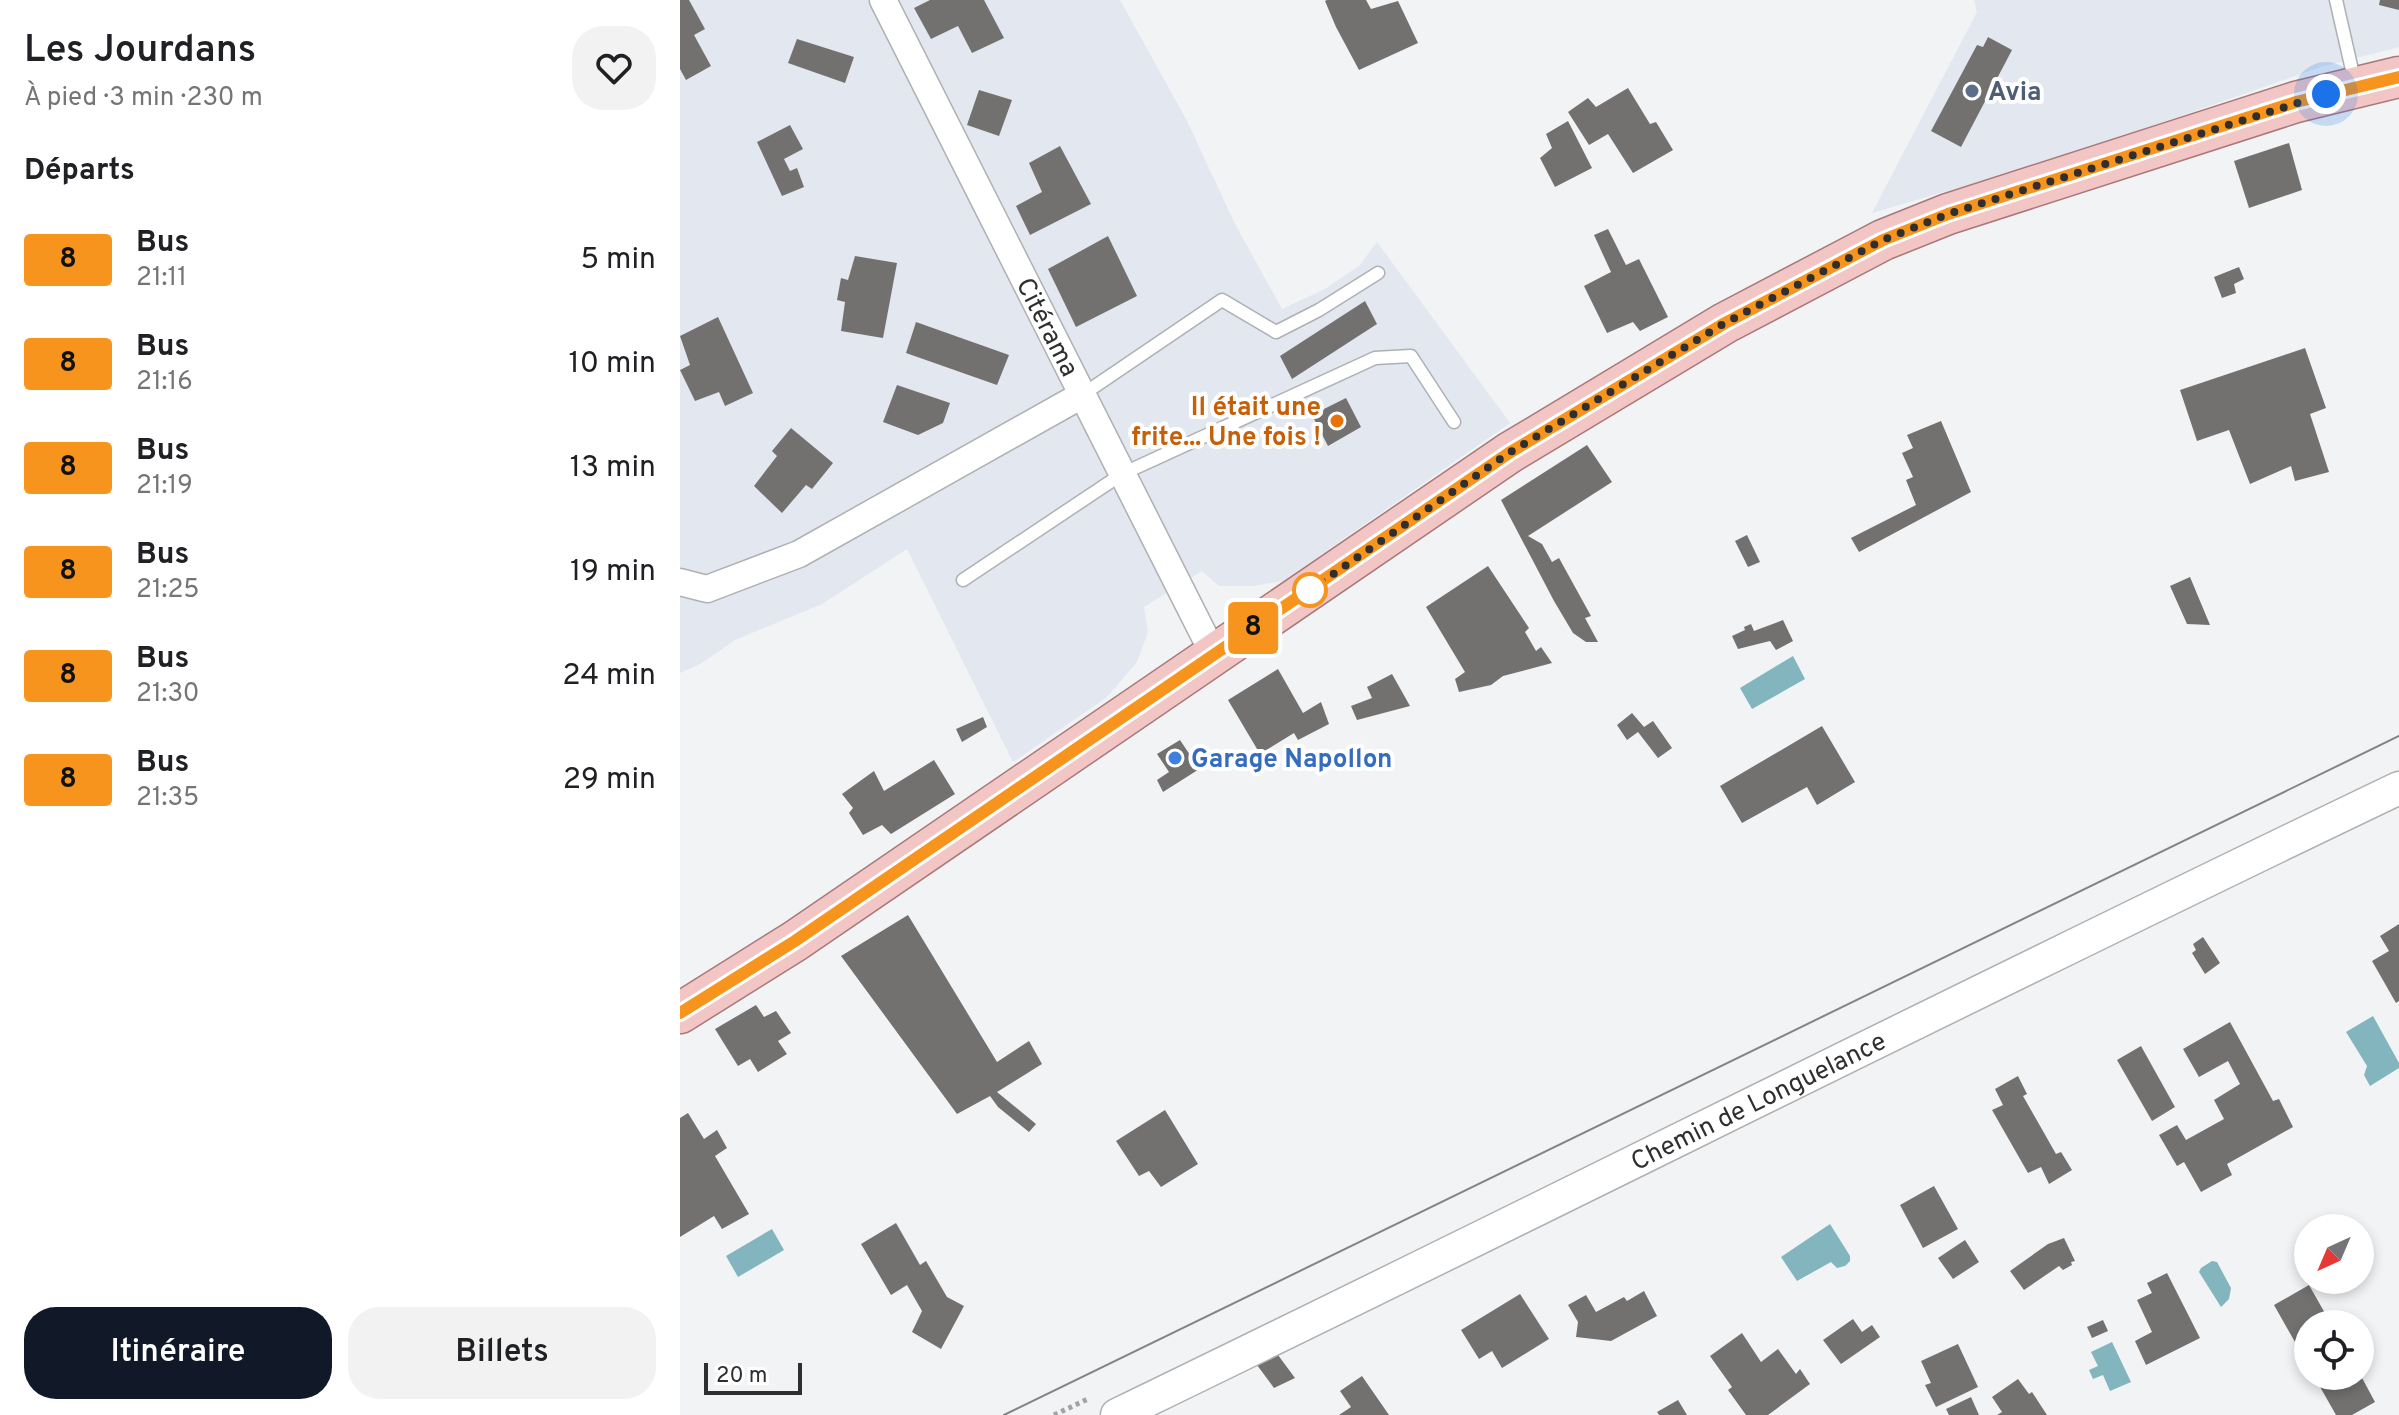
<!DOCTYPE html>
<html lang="fr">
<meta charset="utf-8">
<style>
body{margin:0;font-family:Overpass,sans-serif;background:#f2f2f2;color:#202124;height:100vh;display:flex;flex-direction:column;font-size:30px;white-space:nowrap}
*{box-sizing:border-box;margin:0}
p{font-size:26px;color:#757577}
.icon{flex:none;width:44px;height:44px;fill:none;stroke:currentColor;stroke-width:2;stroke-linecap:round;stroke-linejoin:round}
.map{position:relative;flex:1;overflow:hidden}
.drawer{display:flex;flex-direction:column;background:#fff;width:680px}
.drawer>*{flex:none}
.badge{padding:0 16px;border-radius:6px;font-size:28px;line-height:52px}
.needle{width:52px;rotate:224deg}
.fabs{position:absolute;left:1614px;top:1214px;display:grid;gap:16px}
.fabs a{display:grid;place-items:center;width:80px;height:80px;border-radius:50%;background:#fff;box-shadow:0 4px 12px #0003;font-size:40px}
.scale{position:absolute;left:24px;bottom:20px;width:98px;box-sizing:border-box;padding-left:8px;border:4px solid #2f2f30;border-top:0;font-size:22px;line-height:28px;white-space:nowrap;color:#2f2f30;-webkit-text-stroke:6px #fff;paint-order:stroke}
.you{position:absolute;width:40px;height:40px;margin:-20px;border:6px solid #fff;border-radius:50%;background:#1a73e8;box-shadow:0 0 0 12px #1a73e833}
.map>.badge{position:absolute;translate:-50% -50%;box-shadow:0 0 0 4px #fff}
h2{padding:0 24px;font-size:30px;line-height:72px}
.round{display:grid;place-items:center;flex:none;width:84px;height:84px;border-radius:32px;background:#f2f2f2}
.summary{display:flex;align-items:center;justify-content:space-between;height:136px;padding:0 24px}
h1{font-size:38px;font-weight:600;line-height:60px}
.action{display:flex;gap:16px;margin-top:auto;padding:16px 24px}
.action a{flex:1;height:92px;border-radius:32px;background:#111827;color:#fff;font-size:32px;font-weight:600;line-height:92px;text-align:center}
.action a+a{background:#f2f2f2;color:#202124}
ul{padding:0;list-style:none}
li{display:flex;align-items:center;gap:24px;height:104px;padding:0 24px}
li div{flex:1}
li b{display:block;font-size:30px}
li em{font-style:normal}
li .badge{min-width:88px;font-weight:700;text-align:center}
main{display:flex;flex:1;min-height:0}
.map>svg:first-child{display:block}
.built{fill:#e2e7f0}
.water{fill:#82b5be}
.building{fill:#73716f}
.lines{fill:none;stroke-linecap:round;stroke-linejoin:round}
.service-casing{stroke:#afb0b2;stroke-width:15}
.minor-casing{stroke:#afb0b2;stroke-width:29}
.tertiary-casing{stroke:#afb0b2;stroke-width:35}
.primary-casing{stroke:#a97879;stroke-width:43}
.path{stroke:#a2a3a5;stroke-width:5;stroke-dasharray:4 4;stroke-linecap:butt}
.service{stroke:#fff;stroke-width:12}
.minor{stroke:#fff;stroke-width:26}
.tertiary{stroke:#fff;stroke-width:32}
.primary{stroke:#f3c6c6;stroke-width:40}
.tram{stroke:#838485;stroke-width:2}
.line-casing{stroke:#fff;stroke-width:18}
.line{stroke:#f7941d;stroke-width:12}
.walk{stroke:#2f2f30;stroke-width:8;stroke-dasharray:0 14.4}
.service-dot{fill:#5c6f8a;stroke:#fff;stroke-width:3}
.food-dot{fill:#e8710a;stroke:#fff;stroke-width:3}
.stop-dot{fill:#fff;stroke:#f7941d;stroke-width:4}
.shop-dot{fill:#3f7fe0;stroke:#fff;stroke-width:3}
.labels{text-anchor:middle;stroke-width:8;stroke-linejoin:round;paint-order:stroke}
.service-label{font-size:26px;font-weight:bold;fill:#4e5e75;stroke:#fff;text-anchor:start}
.street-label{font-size:26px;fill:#2f2f30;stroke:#fff}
.food-label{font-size:26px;font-weight:bold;fill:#c56008;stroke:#fff;text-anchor:end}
.shop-label{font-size:26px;font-weight:bold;fill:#366cbe;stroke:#fff;text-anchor:start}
</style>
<main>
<section class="drawer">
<div class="summary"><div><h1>Les Jourdans</h1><p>À pied · 3 min · 230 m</p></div><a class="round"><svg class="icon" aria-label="heart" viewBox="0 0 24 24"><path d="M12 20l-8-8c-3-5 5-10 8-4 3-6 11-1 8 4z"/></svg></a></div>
<h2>Départs</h2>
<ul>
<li><span class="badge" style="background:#f7941d;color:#111">8</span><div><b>Bus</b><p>21:11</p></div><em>5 min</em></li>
<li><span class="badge" style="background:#f7941d;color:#111">8</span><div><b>Bus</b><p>21:16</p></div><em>10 min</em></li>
<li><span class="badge" style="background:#f7941d;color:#111">8</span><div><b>Bus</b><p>21:19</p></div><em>13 min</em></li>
<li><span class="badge" style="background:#f7941d;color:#111">8</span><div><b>Bus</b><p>21:25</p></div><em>19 min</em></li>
<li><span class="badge" style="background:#f7941d;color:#111">8</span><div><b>Bus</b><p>21:30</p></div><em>24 min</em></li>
<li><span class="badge" style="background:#f7941d;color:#111">8</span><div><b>Bus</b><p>21:35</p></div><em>29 min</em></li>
</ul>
<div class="action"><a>Itinéraire</a><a>Billets</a></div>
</section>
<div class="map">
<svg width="1719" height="1415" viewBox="0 0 1719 1415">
<rect width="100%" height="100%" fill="#f1f3f5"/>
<path class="built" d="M0,0h440l67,121 48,103 47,85 43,-20 34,-23 18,-24 133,181 -227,158 -31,5h-33l-17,-15 -58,36 4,25 -11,30 -30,35 -94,65 -106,-213 -85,55 -87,36 -33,23 -22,10z
M1294,0h425v47l-78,20 -259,90 -190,56 105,-201z"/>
<path class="water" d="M1113,656l12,23 -53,30 -12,-21z
M1693,1016l26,47v5l-29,18 -6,-11 3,-9 -21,-34z
M1150,1224l20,32v5l-5,5 -8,2 -6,-6 -34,19 -16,-24z
M92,1229l12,21 -46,27 -12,-21z
M1532,1261l5,1 14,26 -2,11 -8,8 -22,-35 2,-4z
M1432,1342l19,40 -21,9 -7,-16 -10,4 -4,-9 9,-4 -7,-14z"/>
<path class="building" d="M0,0h9l16,29 -11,6 17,31 -25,14 -6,-11z
M250,0h54l20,38 -32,15 -14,-27 -27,13 -17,-31z
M647,0h39l5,9 27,-8 20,42 -59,27 -23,-43 -11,-26z
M1700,0h19v10l-20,-5z
M1308,37l24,13 -51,97 -30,-16 46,-86 6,2z
M117,39l57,18 -9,26 -57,-20z
M948,88l22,36 6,-2 17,28 -40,23 -25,-39 -19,11 -21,-33 20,-14 8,9z
M299,90l33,10 -13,36 -32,-11z
M888,121l24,47 -37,19 -15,-29 12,-10 -6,-14z
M110,125l13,24 -19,10 6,12 7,-3 7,19 -22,9 -25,-54z
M1609,143l13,47 -53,18 -15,-47z
M380,146l31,58 -61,31 -14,-29 26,-14 -13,-29z
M928,229l18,36 13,-6 29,58 -28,14 -7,-9 -26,11 -23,-47 27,-14 -17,-37z
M428,236l29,60 -61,31 -28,-58z
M175,256l42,7 -14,75 -42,-7 4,-29 -8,-2 4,-22 7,2z
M1559,267l5,12 -10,5 2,9 -14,5 -8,-21z
M685,301l12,23 -85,55 -12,-23z
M38,317l35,76 -28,13 -6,-14 -24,9 -15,-31 10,-5 -10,-29z
M236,322l93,33 -12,30 -91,-32z
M1625,348l21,60 -16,6 19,58 -34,9 -4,-15 -41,18 -21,-54 -32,11 -17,-51z
M217,385l53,18 -7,20 -25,12 -35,-13z
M666,398l15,29 -33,19 -16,-31z
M1261,421l30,71 -112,60 -8,-14 65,-33 -10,-25 7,-3 -11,-24 11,-5 -6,-13z
M111,428l42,35 -21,26 -6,-4 -24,28 -28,-27 23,-30 -5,-5z
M907,445l25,37 -84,54 14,8 10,18 7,-4 32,58 -6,2 13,24h-12l-13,-9 -19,-32 -53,-101z
M1067,535l13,27 -12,5 -13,-26z
M808,566l41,62 -4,4 11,19 5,-4 11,16 -49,13 -12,9 -32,7 -4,-13 10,-7 -39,-65z
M1510,577l20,48 -23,-1 -17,-38z
M1103,620l10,21 -17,9 -6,-9 -32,8 -6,-13 13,-6 -1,-3 7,-3 3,7z
M598,669l25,44 18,-11 8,22 -31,16 -4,-7 -34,21 -32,-54z
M712,674l18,32 -53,14 -6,-14 21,-8 -5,-11z
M952,713l12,14 9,-6 19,27 -14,10 -20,-26 -11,8 -10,-15z
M303,717l4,10 -25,15 -6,-13z
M1142,726l33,56 -38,23 -10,-18 -65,36 -22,-37z
M500,740l12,18 13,-8 7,11 -49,31 -6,-12 12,-8 -12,-18z
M254,760l21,34 -64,40 -9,-9 -19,10 -14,-22 4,-5 -11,-14 32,-23 10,20z
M228,915l89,147 32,-21 13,23 -45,28 39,32 -7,8 -31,-25 -8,-11 -33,18 -116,-158z
M1719,924v77l-3,2 -24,-42 17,-10 -9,-15z
M1523,937l17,26 -15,11 -13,-21 4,-3 -3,-6z
M76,1005l8,12 12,-6 15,22 -13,8 9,13 -29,18 -8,-13 -12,7 -23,-37z
M1550,1022l43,79 6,-2 14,28 -66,37 5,11 -31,17 -17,-30 -7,4 -18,-31 18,-10 9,15 38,-21 -10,-19 26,-16 -12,-23 -29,16 -16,-28z
M1461,1046l34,61 -23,14 -35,-61z
M1338,1076l9,18 -4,2 33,58 5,-2 11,18 -23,14 -8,-17 -13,6 -36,-63 11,-5 -8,-16z
M485,1110l33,54 -37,23 -12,-16 -10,5 -23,-35z
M8,1113l16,26 13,-9 10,18 -12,8 34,58 -27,15 -8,-13 -34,21v-119z
M1254,1186l24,43 -35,19 -23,-43z
M216,1223l24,42 6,-4 21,36 17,9 -23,43 -29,-17 10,-21 -15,-26 -16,10 -30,-51z
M1384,1238l11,23 -4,1 1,3 -9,5 -4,-4 -35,24 -14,-19 38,-27z
M1285,1240l14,22 -26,17 -15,-21z
M1487,1273l33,65 -54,27 -11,-24 17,-9 -15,-32 15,-7 -5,-10z
M1629,1285l21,37 7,-4 3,6h-32v20l-4,-7 -9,5 -21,-37z
M964,1291l13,25 -46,25 -35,-4 2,-15 -10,-17 18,-10 10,17 28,-15 3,4z
M840,1294l29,45 -47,29 -10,-17 -13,8 -18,-29z
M1173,1319l9,13 10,-7 8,12 -39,27 -18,-24z
M1423,1320l5,11 -16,7 -5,-11z
M1062,1333l19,29 17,-13 18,25 4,-5 10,15 -42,31h-22l-18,-25 4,-3 -22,-31z
M1278,1344l20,43 -42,20 -11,-22 6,-2 -10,-22z
M598,1355l17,23 -21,10 -17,-23z
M682,1376l27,39h-50l12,-8 -11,-16z
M1646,1376h35l14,26 -23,13h-16l-17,-30 9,-5z
M1338,1379l11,15 3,-2 15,23h-50l5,-3 -10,-15z
M1291,1397l8,18h-30l-3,-6z
M998,1400l9,15h-28l-2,-3z"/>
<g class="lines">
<defs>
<path id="service" d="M1656,0l19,83
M402,395l140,-95 54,32 43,-22 59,-37
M283,580l159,-106 253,-116 36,-2 43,66"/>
<g id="minor">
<path id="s1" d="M203,0l331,655"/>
<path d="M0,582l27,7 92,-35 283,-159"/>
</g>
<g id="tertiary">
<path id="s2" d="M437,1415c428,-207 853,-422 1282,-627"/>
</g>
<path id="primary" d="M0,1013l115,-72 714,-488 216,-130 158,-83 65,-26 348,-112 103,-25"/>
</defs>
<use href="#service" class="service-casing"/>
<use href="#minor" class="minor-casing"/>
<use href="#tertiary" class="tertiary-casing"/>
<use href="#primary" class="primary-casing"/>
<path class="path" d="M374,1415l36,-17"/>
<use href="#service" class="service"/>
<use href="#minor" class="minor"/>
<use href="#tertiary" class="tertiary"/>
<use href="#primary" class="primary"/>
<path class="tram" d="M324,1415l1395,-679"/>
</g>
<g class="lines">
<defs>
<path id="line" d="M0,1013l115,-72 714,-488 216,-130 158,-83 65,-26 348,-112 103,-25"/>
</defs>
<use href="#line" class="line-casing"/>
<use href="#line" class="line"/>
<path class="walk" d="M630,590l199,-137 216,-130 158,-83 65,-26 378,-120"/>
</g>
<circle class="service-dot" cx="1292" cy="91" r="8"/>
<circle class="food-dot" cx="657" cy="421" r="8"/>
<circle class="stop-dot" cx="630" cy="590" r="16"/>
<circle class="shop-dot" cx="495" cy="758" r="8"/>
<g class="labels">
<g class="service-label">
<text x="1308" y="100">Avia</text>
</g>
<g class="street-label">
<text dy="9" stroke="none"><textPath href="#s1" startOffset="366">Citérama</textPath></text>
<text dy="9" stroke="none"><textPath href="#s2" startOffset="714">Chemin de Longuelance</textPath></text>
</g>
<g class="food-label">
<text x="641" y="415">Il était une<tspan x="641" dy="30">frite... Une fois !</tspan></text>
</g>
<g class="shop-label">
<text x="511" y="767">Garage Napollon</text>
</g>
</g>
</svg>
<div class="fabs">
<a><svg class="needle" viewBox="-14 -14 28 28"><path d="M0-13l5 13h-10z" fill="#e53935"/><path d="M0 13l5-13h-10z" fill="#757577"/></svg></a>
<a><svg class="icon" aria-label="locate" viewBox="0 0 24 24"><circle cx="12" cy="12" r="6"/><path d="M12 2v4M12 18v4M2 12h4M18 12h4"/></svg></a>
</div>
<div class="scale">20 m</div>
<div class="you" style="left:1646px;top:94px"></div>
<b class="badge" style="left:573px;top:628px;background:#f7941d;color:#111">8</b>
</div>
</main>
